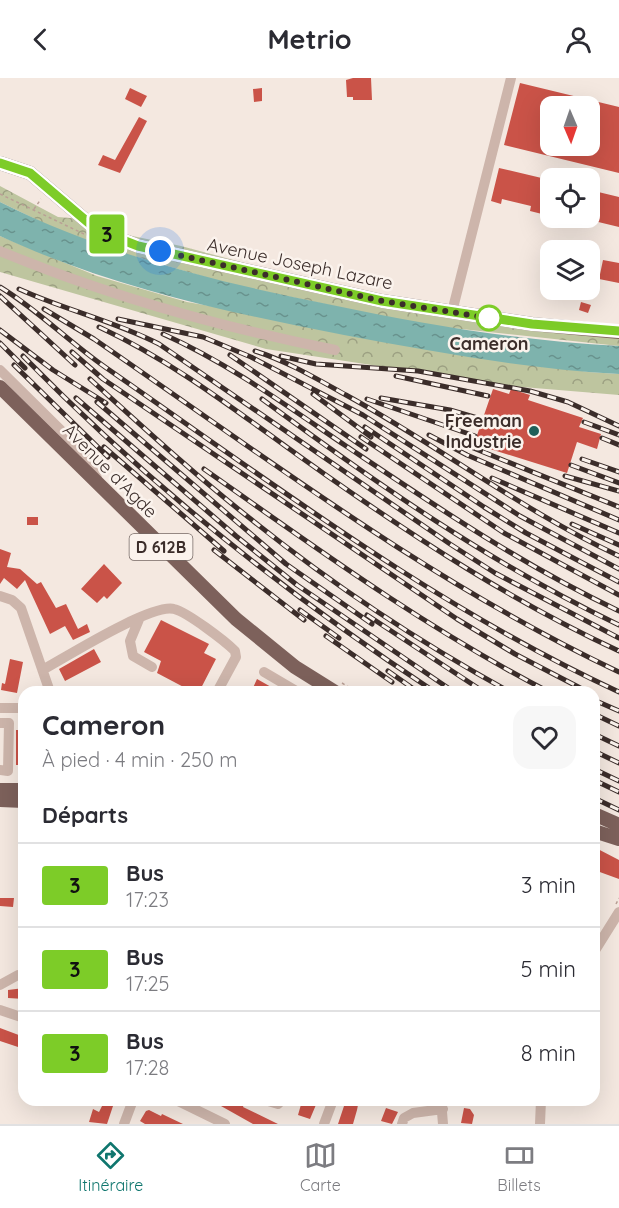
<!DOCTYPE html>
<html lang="fr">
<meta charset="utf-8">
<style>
body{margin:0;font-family:Quicksand,sans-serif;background:#f7f7f7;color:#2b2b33;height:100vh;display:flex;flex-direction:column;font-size:22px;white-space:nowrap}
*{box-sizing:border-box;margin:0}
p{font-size:20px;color:#7c7c81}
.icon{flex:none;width:33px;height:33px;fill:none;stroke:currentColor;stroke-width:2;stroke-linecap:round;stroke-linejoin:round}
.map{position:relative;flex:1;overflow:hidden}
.details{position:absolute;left:18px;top:608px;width:582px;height:420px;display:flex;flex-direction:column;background:#fff;border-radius:18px;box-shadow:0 6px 24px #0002}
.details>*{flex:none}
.badge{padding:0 12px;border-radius:4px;font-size:21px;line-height:39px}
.needle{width:39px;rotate:178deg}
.buttons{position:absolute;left:540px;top:18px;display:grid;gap:12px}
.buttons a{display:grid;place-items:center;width:60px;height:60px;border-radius:12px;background:#fff;box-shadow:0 6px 24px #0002;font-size:30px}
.you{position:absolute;width:30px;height:30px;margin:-15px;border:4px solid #fff;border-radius:50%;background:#1a73e8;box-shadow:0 0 0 9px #1a73e833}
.map>.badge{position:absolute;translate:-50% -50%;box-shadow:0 0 0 3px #fff}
h2{padding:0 24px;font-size:22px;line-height:54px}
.round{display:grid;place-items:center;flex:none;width:63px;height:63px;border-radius:18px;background:#f7f7f7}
.summary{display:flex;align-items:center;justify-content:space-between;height:102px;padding:0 24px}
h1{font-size:28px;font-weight:700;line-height:45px}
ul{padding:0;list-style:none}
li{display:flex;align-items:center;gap:18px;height:84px;padding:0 24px;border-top:2px solid #e1e1e2}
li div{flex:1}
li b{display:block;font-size:22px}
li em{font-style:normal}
li .badge{min-width:66px;font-weight:700;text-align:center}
header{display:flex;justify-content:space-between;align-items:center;height:78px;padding:0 24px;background:#fff;font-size:27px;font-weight:700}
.tab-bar{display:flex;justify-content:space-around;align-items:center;height:84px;border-top:2px solid #e1e1e2;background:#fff;font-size:16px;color:#7c7c81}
.tab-bar a{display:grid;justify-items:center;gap:3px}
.tab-bar .current{color:#0f766e}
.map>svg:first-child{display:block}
.forest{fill:url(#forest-crowns)}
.water{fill:url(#water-ripples)}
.building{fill:#ca5348;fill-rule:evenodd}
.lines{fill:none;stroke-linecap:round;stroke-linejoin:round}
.path{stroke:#b99f95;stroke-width:1.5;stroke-dasharray:3 3;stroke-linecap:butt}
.minor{stroke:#cdb5ab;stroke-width:10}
.major{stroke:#7d615b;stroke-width:14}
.rail-casing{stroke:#3b2d2a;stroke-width:5}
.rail{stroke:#fbf3ed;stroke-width:3;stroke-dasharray:9;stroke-linecap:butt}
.line-casing{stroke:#fff;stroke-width:14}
.line{stroke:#7dcc28;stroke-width:9}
.walk{stroke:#3b2d2a;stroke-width:6;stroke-dasharray:0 10.8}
.stop-dot{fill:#fff;stroke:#7dcc28;stroke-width:3}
.poi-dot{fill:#1e5f59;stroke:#fbf3ed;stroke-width:2}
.labels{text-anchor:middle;stroke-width:5;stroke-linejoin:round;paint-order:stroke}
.shield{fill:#fbf3ed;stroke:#756864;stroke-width:1.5}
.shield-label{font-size:16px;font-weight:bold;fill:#3b2d2a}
.street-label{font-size:18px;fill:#3b2d2a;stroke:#fbf3ed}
.stop-label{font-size:18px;font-weight:bold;fill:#3b2d2a;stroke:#fbf3ed}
.poi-label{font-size:18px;font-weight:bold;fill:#3b2d2a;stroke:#fbf3ed;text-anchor:end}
</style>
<header><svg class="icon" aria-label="back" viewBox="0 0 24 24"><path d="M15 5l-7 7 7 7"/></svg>Metrio<svg class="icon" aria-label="person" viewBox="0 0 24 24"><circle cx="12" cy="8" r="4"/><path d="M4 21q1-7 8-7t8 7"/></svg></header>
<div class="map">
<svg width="619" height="1046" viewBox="0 0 619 1046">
<defs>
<pattern id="forest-crowns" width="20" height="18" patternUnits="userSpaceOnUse" patternTransform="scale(1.5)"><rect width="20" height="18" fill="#bec59f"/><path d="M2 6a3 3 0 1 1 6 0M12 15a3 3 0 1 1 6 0" fill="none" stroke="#9ca082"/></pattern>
<pattern id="water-ripples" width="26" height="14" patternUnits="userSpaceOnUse" patternTransform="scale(1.5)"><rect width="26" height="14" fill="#7eb3ad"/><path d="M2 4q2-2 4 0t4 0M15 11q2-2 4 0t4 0" fill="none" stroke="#68928d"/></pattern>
</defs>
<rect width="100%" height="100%" fill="#f4e8e0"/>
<path class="forest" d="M0,108l58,31 24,2 26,12 73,15 142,38 120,23 176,25v14l-195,-21 -195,-41 -127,-37 -40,-15 -62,-30z
M0,158l97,40 90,26 401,70 31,2v21l-109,-9 -244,-37 -266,-77z"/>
<path class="water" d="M0,124c106,53 217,80 332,103 94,20 191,36 287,41v28c-92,-5 -184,-22 -275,-39 -118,-23 -234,-48 -344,-99z"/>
<path class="building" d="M353,0h18l1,22h-19v-3h-6l-1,-17z
M520,5l99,24v66l-115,-28zM550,28h40v40h-40z
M130,10l17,8 -6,11 -16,-8z
M262,10v13l-8,1 -1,-13z
M139,39l8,4 -27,52 -22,-8 5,-10 12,5z
M499,90l51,12v36l-20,-5 1,-5 -29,-7 -1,5 -10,-3z
M590,112l29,7v30l-29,-7z
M603,182l16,3v20l-20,-4z
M581,224l10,3 -3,8 -9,-3z
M493,311l16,5 2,-5 19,6 -2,5 55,18 -4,9 22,7 -4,15 -20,-7 -10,31 -93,-29z
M27,439h11v8h-11z
M0,471l11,4 -4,14 13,2 17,15 4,-2 15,26 10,-4 12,25 9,-5 3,8 -17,8 -8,-14 -15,8 -25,-54 -8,9 -13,-11 -4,6z
M104,486l18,19 -15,16 -3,-3 -7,7 -16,-14z
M161,542l48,24 -5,9 12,6 -17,33h-6l-36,-19 4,-12 -17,-9z
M94,571l7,13 -36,19 -6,-12z
M10,581l13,3 -6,31 -16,-3 1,-7 3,1z
M257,601l23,13h-29z
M16,652h2l1,35h-3z
M594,769l25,13v19l-22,-8 2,-5 -5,-3z
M0,820h14l-1,9 -13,-1z
M24,910v11l-16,-1v-8z
M0,950l24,9v12l-24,-8z
M105,1022h10l-8,24 -18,-2 4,-13 6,3z
M224,1022h13l7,4 -1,3 35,17h-25l-32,-18z
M309,1022h9l-8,19 -12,-4 4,-14 5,2z
M346,1022h13l-2,10 -4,14h-15z
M386,1030l12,4 -6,12 -11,-3z
M464,1030l6,1 4,6 -2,9 -11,-1z
M149,1032l12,6 1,-2 21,10h-38l-5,-3 6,-10z"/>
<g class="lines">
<path class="path" d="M0,116l84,40
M34,131l7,-10
M342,605l15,9
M616,826l3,-6"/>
<path class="minor" d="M0,173c108,45 220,76 335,99
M452,234l59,-234
M0,292l84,83 13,25
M0,518l12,4 9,8 29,84
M140,539l-10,24 3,15 19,11
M44,591c22,-12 108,-66 130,-60 13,3 51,32 61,42l1,6 -19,35
M264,594l34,20
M0,630h24
M0,645h9l-1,48 -8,-1
M594,874l25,-40
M0,907l18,-10h6
M0,932l24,8
M176,1022l49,24
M265,1022l13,4 4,-4
M441,1022l2,24
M124,1046l9,-24
M324,1046l9,-24
M402,1046l2,-6 9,-5 30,-4
M540,1046l1,-24"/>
<path class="major" d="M0,85l30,10 67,57 41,16 244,55 150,23 87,8
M0,309l236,232 59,48 40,25
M0,712h24
M0,722l24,1
M594,736l25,11
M594,753l25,8"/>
<defs>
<path id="rail" d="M0,209c38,23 69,55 105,80 166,115 330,240 514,325
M19,211c46,21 95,32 140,55l291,200 45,29 124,65
M0,218l75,69
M44,231l50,30c170,117 337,244 525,333
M118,241l85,18 48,20 112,58 157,101 99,53
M99,249c82,38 151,95 224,146 94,66 192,130 296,178
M0,252l53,40 53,33
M163,256c65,29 124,72 183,112 88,59 176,119 273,165
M0,265l25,25
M255,273c32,10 62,28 91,44 93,51 177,116 273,161
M72,274l31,27 354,240 58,35 73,38
M230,277l136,94
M23,278c125,128 263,238 412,336
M281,278l35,8 102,7 112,20 38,11 51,24
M14,287l94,92
M396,298l92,20
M90,301c53,48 106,97 162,141 81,65 167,122 258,172
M313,316l58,43
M76,320l160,138 61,49 157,107
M381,320l69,12 31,9
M262,321c114,84 229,165 357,226
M367,321l108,37
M97,324l189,162 86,60
M584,344l35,13
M365,349l119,80 42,26 93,49
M429,357l38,20 152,65
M361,359l143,96 115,62
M602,360l17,7
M466,367l153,62
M104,369l120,104
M582,381l37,13
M571,387l48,18
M204,391c112,79 223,160 345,223
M565,398l54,15
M492,400l127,55
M572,446l47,21
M214,472l90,70
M300,532l39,28
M367,537l117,77
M326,558l66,46
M388,593l30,21
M594,622l25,11
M594,636l25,12
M594,656l25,12
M594,673l25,12
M594,691l25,12
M594,702l25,12
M594,720l25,12"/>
</defs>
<use href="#rail" class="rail-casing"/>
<use href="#rail" class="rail"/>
</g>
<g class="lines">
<defs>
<path id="line" d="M0,85l30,10 67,57 41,16 244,55 150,23 87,7"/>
</defs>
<use href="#line" class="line-casing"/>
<use href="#line" class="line"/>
<path class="walk" d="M160,173l222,50 107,17"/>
</g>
<circle class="stop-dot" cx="489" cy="240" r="12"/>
<circle class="poi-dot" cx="534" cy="353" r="6"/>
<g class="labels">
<rect class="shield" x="129.5" y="456" width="63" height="26" rx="4.5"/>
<g class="shield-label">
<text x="161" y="475">D 612B</text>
</g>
<g class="street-label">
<text transform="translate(300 186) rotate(12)" y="6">Avenue Joseph Lazare</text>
<text transform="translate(110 393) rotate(45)" y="6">Avenue d'Agde</text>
</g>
<g class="stop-label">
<text x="489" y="272">Cameron</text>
</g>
<g class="poi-label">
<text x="522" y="349">Freeman<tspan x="522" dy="21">Industrie</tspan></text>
</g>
</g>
</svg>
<div class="buttons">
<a><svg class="needle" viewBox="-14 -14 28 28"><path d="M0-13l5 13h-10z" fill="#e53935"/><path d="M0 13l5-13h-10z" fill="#7c7c81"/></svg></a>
<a><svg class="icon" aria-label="locate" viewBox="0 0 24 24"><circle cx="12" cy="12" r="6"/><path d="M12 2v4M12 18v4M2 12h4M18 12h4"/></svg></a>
<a><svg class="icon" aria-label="layers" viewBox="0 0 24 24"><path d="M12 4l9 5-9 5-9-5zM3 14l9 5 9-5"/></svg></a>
</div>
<div class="you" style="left:160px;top:173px"></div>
<b class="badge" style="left:107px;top:156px;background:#7dcc28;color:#111">3</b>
<section class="details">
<div class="summary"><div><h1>Cameron</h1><p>À pied · 4 min · 250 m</p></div><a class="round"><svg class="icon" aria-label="heart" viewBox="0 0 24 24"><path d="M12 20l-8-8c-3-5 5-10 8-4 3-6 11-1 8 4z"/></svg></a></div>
<h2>Départs</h2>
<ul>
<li><span class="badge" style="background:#7dcc28;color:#111">3</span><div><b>Bus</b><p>17:23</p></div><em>3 min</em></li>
<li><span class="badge" style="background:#7dcc28;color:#111">3</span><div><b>Bus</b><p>17:25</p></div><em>5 min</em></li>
<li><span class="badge" style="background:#7dcc28;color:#111">3</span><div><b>Bus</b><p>17:28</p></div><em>8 min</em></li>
</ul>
</section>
</div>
<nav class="tab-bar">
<a class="current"><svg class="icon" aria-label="directions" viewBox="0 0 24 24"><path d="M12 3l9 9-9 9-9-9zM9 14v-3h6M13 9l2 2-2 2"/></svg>Itinéraire</a>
<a><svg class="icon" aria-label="map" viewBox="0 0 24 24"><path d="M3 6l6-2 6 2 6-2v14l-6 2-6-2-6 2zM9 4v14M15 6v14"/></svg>Carte</a>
<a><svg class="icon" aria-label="tickets" viewBox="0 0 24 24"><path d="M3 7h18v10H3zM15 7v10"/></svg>Billets</a>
</nav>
